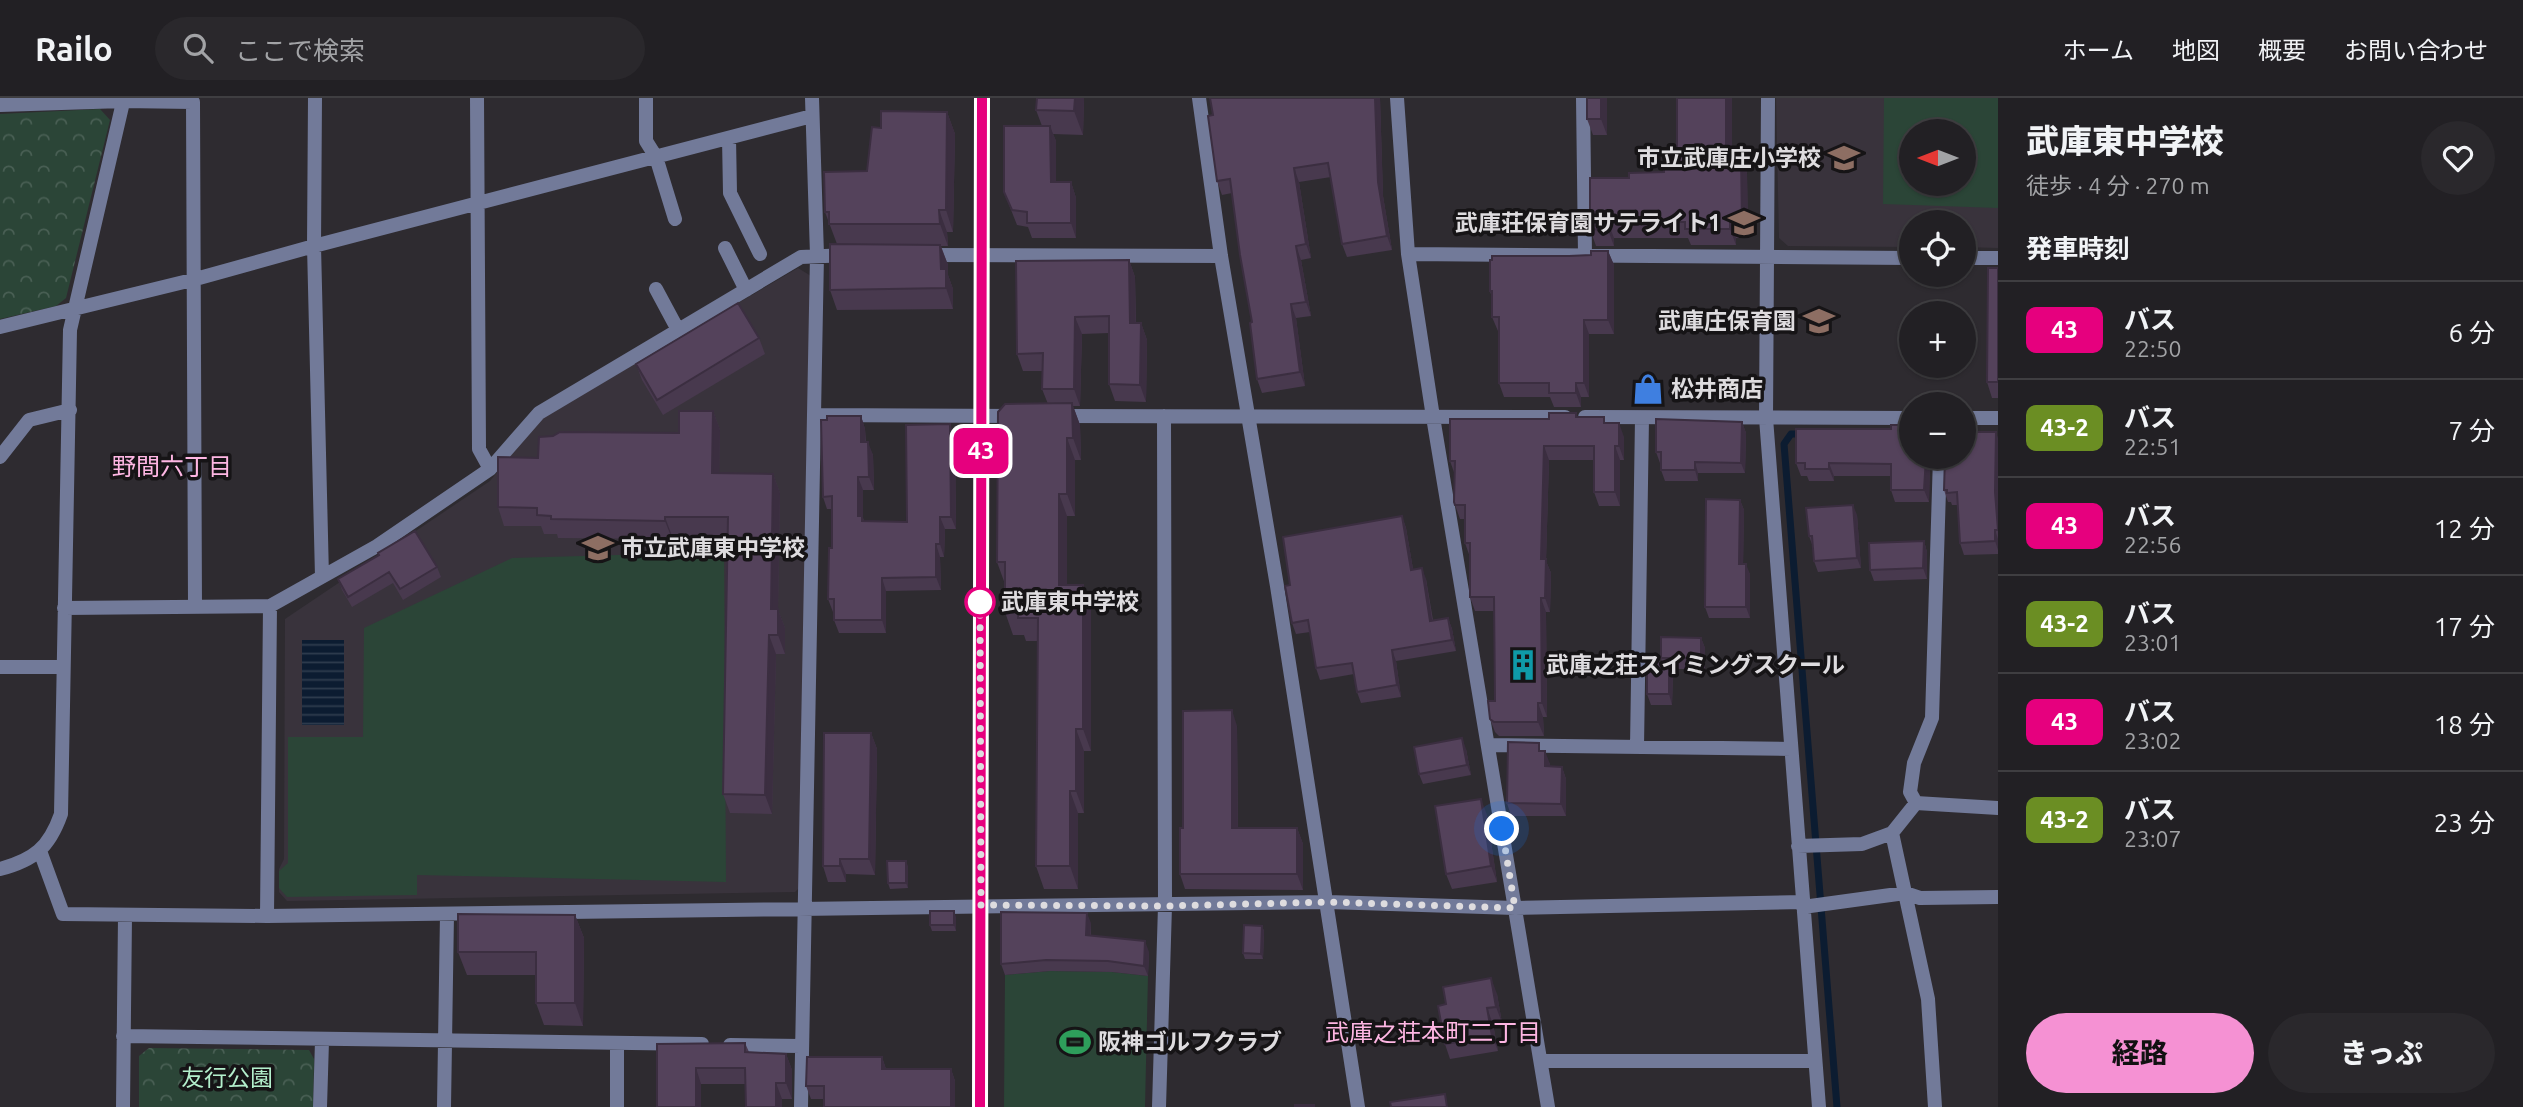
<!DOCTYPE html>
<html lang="ja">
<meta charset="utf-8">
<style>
body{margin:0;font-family:Ubuntu,"Noto Sans JP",sans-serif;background:#2a282c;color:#f1f3f6;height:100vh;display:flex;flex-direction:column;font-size:26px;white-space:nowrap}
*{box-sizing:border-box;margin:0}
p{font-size:23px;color:#a2a3a6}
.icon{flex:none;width:38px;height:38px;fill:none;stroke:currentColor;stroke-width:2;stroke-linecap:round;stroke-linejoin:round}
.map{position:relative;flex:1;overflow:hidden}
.sheet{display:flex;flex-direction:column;background:#222024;width:525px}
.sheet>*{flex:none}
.badge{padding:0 14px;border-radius:10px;font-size:24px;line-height:46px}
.needle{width:46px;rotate:270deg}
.fabs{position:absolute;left:1899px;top:21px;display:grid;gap:14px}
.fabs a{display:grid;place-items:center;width:77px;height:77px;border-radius:50%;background:#222024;box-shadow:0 2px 5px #0004,0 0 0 2px #3f3e41;font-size:35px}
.you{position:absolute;width:35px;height:35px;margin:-18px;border:5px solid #fff;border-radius:50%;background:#1a73e8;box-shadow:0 0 0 10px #1a73e833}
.map>.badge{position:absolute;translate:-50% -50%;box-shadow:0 0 0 4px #fff}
h2{padding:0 28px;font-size:26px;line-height:63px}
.round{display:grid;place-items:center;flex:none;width:74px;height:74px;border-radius:37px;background:#2a282c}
.headline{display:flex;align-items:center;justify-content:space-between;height:119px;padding:0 28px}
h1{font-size:33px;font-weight:800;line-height:52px}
.primary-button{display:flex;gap:14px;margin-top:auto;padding:14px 28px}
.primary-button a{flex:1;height:80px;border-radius:42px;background:#f591d3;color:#111;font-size:28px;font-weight:800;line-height:80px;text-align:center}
.primary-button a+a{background:#2a282c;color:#f1f3f6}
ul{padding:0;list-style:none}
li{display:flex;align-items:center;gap:21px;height:98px;padding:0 28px;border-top:2px solid #3f3e41}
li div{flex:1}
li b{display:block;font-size:26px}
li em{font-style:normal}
li .badge{min-width:77px;font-weight:700;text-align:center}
header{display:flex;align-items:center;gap:42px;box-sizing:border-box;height:98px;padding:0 35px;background:#222024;border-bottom:2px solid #3f3e41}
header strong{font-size:33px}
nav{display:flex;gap:38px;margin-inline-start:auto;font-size:24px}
.search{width:490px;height:63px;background:#2a282c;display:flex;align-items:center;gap:18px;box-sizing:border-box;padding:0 24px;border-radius:38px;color:#a2a3a6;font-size:26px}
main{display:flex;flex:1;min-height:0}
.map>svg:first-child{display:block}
.built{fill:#39333c;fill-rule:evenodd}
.park{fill:url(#park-crowns)}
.garden{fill:#2b4537;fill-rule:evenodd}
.water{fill:url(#water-rules)}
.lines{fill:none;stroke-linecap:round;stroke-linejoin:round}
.stream{stroke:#0c1c31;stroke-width:7}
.street{stroke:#727a99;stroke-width:14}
.secondary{stroke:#9aa5d7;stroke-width:14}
.wall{fill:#48394e}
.shaded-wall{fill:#3b2e40}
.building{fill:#54425b;stroke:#3b2e40;stroke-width:2}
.line-casing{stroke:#fff;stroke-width:16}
.line{stroke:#e6007e;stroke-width:10}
.walk{stroke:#dedcdf;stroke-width:7;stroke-dasharray:0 12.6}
.stop-dot{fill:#fff;stroke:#e6007e;stroke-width:3.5}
.labels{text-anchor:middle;stroke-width:7;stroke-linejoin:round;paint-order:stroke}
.poi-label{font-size:23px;font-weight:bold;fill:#dedcdf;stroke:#161416;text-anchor:start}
.stop-label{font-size:23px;font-weight:bold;fill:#dedcdf;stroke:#161416;text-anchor:start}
.park-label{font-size:23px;fill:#b3efcc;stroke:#161416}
.neighbourhood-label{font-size:24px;fill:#feb6e3;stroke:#161416}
</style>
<header>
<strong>Railo</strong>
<div class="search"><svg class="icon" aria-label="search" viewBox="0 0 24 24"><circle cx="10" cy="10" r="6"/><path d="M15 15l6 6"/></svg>ここで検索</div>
<nav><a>ホーム</a><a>地図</a><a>概要</a><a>お問い合わせ</a></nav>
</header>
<main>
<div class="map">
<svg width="1998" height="1009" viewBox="0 0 1998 1009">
<defs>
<pattern id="park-crowns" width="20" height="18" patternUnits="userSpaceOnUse" patternTransform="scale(1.75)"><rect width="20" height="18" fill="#2b4537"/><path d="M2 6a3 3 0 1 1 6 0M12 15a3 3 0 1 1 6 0" fill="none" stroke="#495f54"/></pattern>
<pattern id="water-rules" width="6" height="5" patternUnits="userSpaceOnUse" patternTransform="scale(1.75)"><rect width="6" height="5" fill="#0c1c31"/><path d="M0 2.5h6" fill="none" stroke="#2f3c4e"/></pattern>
</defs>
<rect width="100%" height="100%" fill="#2e2b30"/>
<path class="built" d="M1776,0h222v150l-34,-1v-25h-53v25l-123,-1 -9,-8zM1911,33h53v53h-53z
M798,170l13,8 -11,611 -5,5 -508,9 -8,-9v-23l5,-10 1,-240 205,-138 50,-62z"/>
<path class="park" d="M100,11l10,11 -44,178 -10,8 -56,13v-205z
M149,950l160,2 5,9 -1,48h-174v-51z"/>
<path class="garden" d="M1884,0h114v110l-115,-4zM1964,33v53h-53v-53z
M724,454l2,330 -309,-7v20l-130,2 -8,-9v-17l9,-8v-126h75l1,-109 148,-70z
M1050,873l62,1 36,4 -3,131h-141l1,-132z"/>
<path class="water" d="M302,542h42v85h-42z"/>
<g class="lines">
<path class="stream" d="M1805,336h-14l-7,10 53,663"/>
<path class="street" d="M315,0l-1,148 8,331
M477,0l2,351 11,20
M646,0v43l10,16 19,62
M1199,0l22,158 56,330 81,521
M1397,0l11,156 25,163 115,690
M1583,0l2,157
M1768,0l-2,320 53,689
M0,7l123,-4 70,1 2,504
M729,40l1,55 30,61
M725,150l21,42
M1408,156l503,4
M928,157l293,1
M1964,160h34
M656,191l22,41
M0,229l192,-47 122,-34 498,-130
M814,317l201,1
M1060,318l505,1
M1585,319l326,1
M1964,320h34
M0,359l29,-37 41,-10
M64,510l206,-2 107,-60 113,-77 49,-56 262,-156 47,-2
M0,569h63
M1488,647l303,4
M1637,649l5,-329
M1916,705l-6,-11 4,-29 18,-45 8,-261
M1892,735l36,166 7,108
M1798,748l64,-2 30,-11 24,-30 82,5
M40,753l23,63 204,2 1061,-14 187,6 288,-6
M0,771c34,-9 49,-21 61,-55l9,-484 54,-232
M1803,809l102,-14 15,5 78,-1
M267,818l3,-310
M123,938l579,8
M617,945v64
M730,947l71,1
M1541,963h274
M123,1009l2,-191
M320,1009l2,-66
M444,1009l3,-193
M801,1009l16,-852 -5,-157
M1159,1009l6,-201 -1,-490"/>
<path class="secondary" d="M980,1009l2,-1009"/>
</g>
<path class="wall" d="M1084,0l-1,37 -30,-1 3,7v41h15l5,16v40h-44l-4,-11 -11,-2 -13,-33 38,-66 -6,-16z
M1210,0h170l3,98 9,54 -45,7 -5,-13 -11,-67 -32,5 12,76 -10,2 10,56 -15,2 9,68 -43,7 -5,-14 -5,-57 -20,-129 -10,2 -5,-14 -4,-66z
M1607,0v37h-14l-6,-16z
M1677,0h55v51l3,8h6l6,16 1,65h-12v7h-45l-3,-7h-74v8h-18l-6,-17 39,-51 35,-6 13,-15z
M947,14l8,22 -2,98h-6l1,14h-7l7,19v10l5,14v20l-116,1 -7,-20 7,-46 -12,-32 42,-41 14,-43z
M1608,153l6,14v69h-25v63h-8v10h-27l-4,-10h-46l-5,-14v-52h-1l-6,-14v-19l-2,-7 79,-35 22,-1z
M1129,162l6,17 1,46h5l6,17 -1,62 -31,-1 -6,-17v-51l-27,1 -2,72h-7l7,19 1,35h-6v56h-8v69l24,22v144h-7v62h-6v76h-34l-8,-23 2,-225h-12l-2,-6h-11l-8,-23v-28l-8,-22 51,-158 -6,-15 1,-18h-20l-6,-17z
M1998,170v130h-6l-5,-16z
M759,240l6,16 -102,61 -21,-35 -6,-16z
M713,313l7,19 -1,43 54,1 7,19 -2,117 7,18v26h-9l-4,160 -42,-1 -7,-19 5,-258h-56v3l-114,-1 -1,-4h-13l-3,-8h-37l-6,-19 40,-49 141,-25z
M861,318l4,13 1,13 7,13 1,35h-11v28l1,3 43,1 48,-85 1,92h-11l-1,28h-4l1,33 -55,1v42h-47l-5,-13v-8h-1l-5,-13 4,-51v-39h-5l-4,-12 4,-77z
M1578,319l28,6 18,14v23h-4v46h-21l-5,-14v-32h-45l-3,101 5,12 -1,39h-4l1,105h-4l1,19h-45l-4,-4 -5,-13 5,-18 -1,-90h-19l-5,-14v-40l-5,-14v-24h-5l-5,-14v-30l-5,-14 99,-42z
M1742,324l4,11 -1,40h-47v8h-33l-4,-11v-7h-1l-4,-11z
M1998,340v116l-34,1 -4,-12 -2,-38h-6l-1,-3h-3l-4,-12z
M1911,359h19l-1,45h-34l-4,-12v-14h-57v5h-25l-2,-5h-6l-5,-13z
M1740,402l4,10 -1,54 7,10v44h-41l-4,-11z
M1857,417l4,53 -43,4 -4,-11 -1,-14 -4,-11z
M1402,418l4,12 7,41 13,10 7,41 15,-2 4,11 4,22 -60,10 5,36 -40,6 -4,-11 -3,-18 -34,6 -4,-12 -6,-36 -14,2 -4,-11 -2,-38z
M1924,443l3,11v27l-53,2 -4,-11z
M379,457l58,12 4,10 -38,23 -10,-17 -41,24 -10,-17 -4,-11z
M1701,540l4,10v21h-34l2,4 -1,32h-21l-4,-11 15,-32 -1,-4z
M1237,628l1,102h59l6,16v46l-118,-1 -5,-15 3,-46z
M871,635l6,16 -2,126 -29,-1v8h-18l-5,-16z
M1466,651l5,26 -48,9 -4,-10z
M1542,653l8,13v2l12,1 4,12v37h-55l-4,-13z
M1487,717l10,67 -45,7 -6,-15z
M908,768v22l-18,1 -2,-6z
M575,817l9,23 -1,88 -39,-1 -8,-22v-28h-69l-9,-23z
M956,819v14h-24l-2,-6z
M1091,825v13l58,16 -1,24 -36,-4 -62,-1 -45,4 -4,-11z
M1262,828l2,5 -1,28h-18l-2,-6z
M1497,896l5,29 -9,1 5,27 -48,8 -5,-15 1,-40z
M745,945l4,9 37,2 6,16v29h-10v8h-36l-1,-23h-44v23l-44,-63z
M882,959l4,12h65l4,12 -131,18h-13l-5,-13z"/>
<path class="shaded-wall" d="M1075,0h9l-1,37 -9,-24z
M1375,0h5l3,98 9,54 -5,-14 -9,-54z
M1601,0h6v37l-6,-16z
M1726,0h6v67l-6,-16z
M947,14l8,22 -2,98 -7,-22z
M1050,28l6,15v57l-5,-16z
M1741,59l6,16 1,65 -6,-17z
M1294,70l5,14 12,76 -5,-14z
M1071,84l5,16v40l-5,-15z
M939,112l8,22 1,14 -8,-22z
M1730,123l6,17v7l-6,-16z
M1608,124l6,16v8l-6,-16z
M940,147l8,20v10l5,14v20l-7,-21 -5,-19z
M1296,148l5,14 10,56 -5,-14z
M1608,153l6,14v69l-6,-14z
M1129,162l6,17 1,63 -6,-17z
M1291,206l5,14 9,68 -5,-14z
M1075,219l7,17 -2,72 -6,-17z
M1584,222l5,14v63l-5,-14z
M1141,225l6,17 -1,62 -6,-17z
M1576,285l5,14v10l-5,-14z
M1072,305l8,22 1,35 -8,-22z
M713,313l7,19 -1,62 -7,-19z
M861,318l4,13 1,26 -5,-13z
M1742,324l4,11 -1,40 -4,-10z
M1619,325l5,14v23l-5,-14z
M950,326l5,13 1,92 -5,-12z
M1996,334l2,6v88l-3,-34z
M1067,340l8,22v56l-8,-22z
M868,344l5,13 1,35 -5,-13z
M1544,348l5,14 -3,101 5,12 -1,39 -5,-14 -4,-39z
M1615,348l5,14v46l-5,-14z
M1926,359h4l-1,45 -5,-12z
M1695,364l3,11v8l-3,-11z
M1829,365l5,13v5l-5,-12z
M773,376l7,19 -2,117 7,18v26l-7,-19 -7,-26z
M858,379l5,13v28l4,11 -9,-13z
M1059,396l8,22v91l-8,-22z
M1740,402l4,10 -1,64 -4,-10z
M1853,407l4,10 4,53 -4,-10z
M1402,418l4,12 9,53 -4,-11z
M665,419l7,19v3l-7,-18z
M940,419l5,12 -1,28 -4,-13z
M1995,432l3,9v11l-3,-9z
M1924,443l3,11v27l-4,-11z
M936,446l4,13 1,33 -5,-13z
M1746,466l4,10v44l-4,-11z
M1422,470l4,11 8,53 -4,-11z
M882,480l4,13v42l-4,-13z
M1083,487l8,22v144l-8,-22z
M1541,500l5,14 1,105 -5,-14z
M1448,520l4,11 4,22 -4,-11z
M769,537l7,19 -4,160 -7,-19z
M1701,540l4,10v21l-4,-11z
M1392,552l4,11 5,36 -4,-12z
M1669,564l4,11 -1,32 -3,-11z
M1538,605l5,14 1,19 -6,-14z
M1232,612l5,16 1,118 -6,-16z
M1076,631l8,22v62l-8,-22z
M871,635l6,16 -2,126 -6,-16z
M1462,640l4,11 5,26 -4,-10z
M1545,653l5,13v15l-5,-13z
M1562,669l4,12v37l-5,-12z
M1070,693l8,22v76l-8,-23z
M1481,701l6,16 10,67 -6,-16z
M1297,730l6,16v46l-6,-16z
M840,761l6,15v8l-6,-16z
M906,763l2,5v22l-2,-5z
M954,813l2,6v14l-2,-6z
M1087,815l4,10 -1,23 -4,-11z
M575,817l9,23 -1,88 -8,-23z
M1262,828l2,5 -1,28 -2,-5z
M1145,843l4,11 -1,24 -4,-10z
M1491,880l6,16 5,29 -6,-16z
M1487,910l6,16 5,27 -6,-15z
M786,956l6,16v29l-6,-16z
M882,959l4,12h-4z
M696,970l5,16v23h-5z
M951,971l4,12v26h-4z
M776,985l6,16v8h-6z"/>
<path class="building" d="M1037,0h38l-1,13 -38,-1z
M1210,0h165l3,84 9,54 -45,8 -14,-81 -34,5 12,76 -10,2 10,56 -15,2 9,68 -43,7 -7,-56 2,-1 -12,-67 -10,-76 -13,2 -9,-65 5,-1z
M1587,0h14v21h-14z
M1677,0h49v51h6v8h9l1,64h-12v8h-45v-7h-77v8l-18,-1v-51h39v-5l35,-1v-15h13z
M881,13l66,1 -1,98h-7l1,14h-111v-12h-4l-1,-40 43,-1 5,-44 9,1z
M1004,28h46l1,56h20v41h-44v-11l-15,-2 -8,-18z
M830,146l110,1 1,24h5v19l-116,2z
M1591,153h17v69h-24v63h-8v10h-27v-10h-50v-66h-7v-26h-2v-31h2v-4h77l22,-1z
M1129,162l1,63h11l-1,62 -31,-1v-68l-34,1 -1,72h-32l1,-36 -26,1 -1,-93z
M1988,170h10v114h-11z
M738,205l21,35 -102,62 -21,-36z
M1072,305l1,35h-6v56h-8v91h24v144h-7v62h-6v75h-34l2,-248h-20v-6h-13v-50h-8l1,-150 7,-8z
M679,313h34l-1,62 61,1 -2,135h7v26h-9l-4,160 -42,-1 5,-277h-63v4l-114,-2v-3l-14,-1v-7l-39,-1v-50l40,1 1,-21 14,-1 7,-4 119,1z
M1549,315h27v4h28v6h15v23h-4v46h-21v-46h-50l-3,113h5l-1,39h-4l1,105h-4v19h-44l-4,-3 -2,-18h7l-1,-104h-24v-54h-5v-38h-10l-1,-3 1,-41h-5v-42h99z
M827,318h34v26h7l1,35h-11v39h4v5l45,1 -1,-97 44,-1 1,93h-11v27h-4v33l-54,1v42h-48v-21h-6l1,-51h3v-52l-9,1 -2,-77h6z
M1656,321l86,3 -1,41 -46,-1v8h-34v-18h-5z
M1891,327h20v32h15l-2,33h-33v-26l-62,-1v6h-24v-6h-9v-34h95z
M1964,334h32l-1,60 3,38h-3v11l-35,2 -3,-51 -10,1v-3h-3l1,-33h19z
M1706,401l34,1 -1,64h7v43h-41z
M1853,407l4,53 -43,3 -2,-25h-3l-3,-28z
M1402,418l9,54 11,-2 8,53 18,-3 4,22 -60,10 5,35 -40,7 -5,-29 -36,5 -8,-48 -16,3 -7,-37 5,-1 -7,-48z
M415,433l22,36 -37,22 -11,-17 -41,25 -10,-18 41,-24 -1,-2z
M1924,443l-1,27 -53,2 -1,-27z
M1661,539l40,1v20h-40z
M1647,564h22v32h-22z
M1232,612v118h65v46h-117v-46h3v-117z
M824,635h47l-2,126h-29v7h-17z
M1462,640l5,27 -48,9 -5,-27z
M1508,644l31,1v8h6v15l17,1 -1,37 -54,-1z
M1481,701l10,67 -45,8 -11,-68z
M887,763h19v22h-18z
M930,813h24v14h-24z
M1001,814l86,1 -1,22 59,6 -1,25 -36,-5 -62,-1 -45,4z
M458,816l117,1v88h-39v-51h-78z
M1244,827l18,1 -1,28 -18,-1z
M1491,880l5,29 -9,1 5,28 -47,8 -7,-38 8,-2 -3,-17z
M745,945v9l41,2v29h-10v24h-30l-1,-39h-49v39h-39v-63z
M807,959h75v12h69v38h-127v-21h-18z
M1445,996l2,13h-56l-1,-5z
M1295,1007h19v2h-19z"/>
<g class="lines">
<defs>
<path id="line" d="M980,1009l2,-1009"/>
</defs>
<use href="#line" class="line-casing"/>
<use href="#line" class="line"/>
<path class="walk" d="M980,504v-6l1,309 184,1 163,-4 187,6 -13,-79"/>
</g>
<defs>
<symbol id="school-bare" viewBox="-9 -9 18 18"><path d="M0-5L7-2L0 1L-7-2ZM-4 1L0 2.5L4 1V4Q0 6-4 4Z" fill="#8d6e63" stroke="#161416" stroke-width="2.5" paint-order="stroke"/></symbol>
<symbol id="shop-bare" viewBox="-9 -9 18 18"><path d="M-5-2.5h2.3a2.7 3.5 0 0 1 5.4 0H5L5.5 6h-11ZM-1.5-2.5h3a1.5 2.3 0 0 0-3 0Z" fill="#3f7fe0" stroke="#161416" stroke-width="2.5" paint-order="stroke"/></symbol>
<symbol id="building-bare" viewBox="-9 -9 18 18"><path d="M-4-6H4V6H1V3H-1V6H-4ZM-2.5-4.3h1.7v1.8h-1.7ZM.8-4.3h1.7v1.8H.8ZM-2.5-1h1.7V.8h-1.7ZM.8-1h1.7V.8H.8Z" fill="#0f9aa8" stroke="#161416" stroke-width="2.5" paint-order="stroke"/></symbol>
<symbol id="stadium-bare" viewBox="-9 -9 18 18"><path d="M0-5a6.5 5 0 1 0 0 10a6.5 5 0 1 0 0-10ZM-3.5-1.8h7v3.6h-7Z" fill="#2e9e5b" stroke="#161416" stroke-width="2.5" paint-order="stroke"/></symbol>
</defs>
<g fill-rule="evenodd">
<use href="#school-bare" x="1822" y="38" width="44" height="44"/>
<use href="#school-bare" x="1722" y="103" width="44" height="44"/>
<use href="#school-bare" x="1797" y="201" width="44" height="44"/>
<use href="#shop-bare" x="1626" y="269" width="44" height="44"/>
<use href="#school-bare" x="576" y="428" width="44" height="44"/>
<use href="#building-bare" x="1501" y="545" width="44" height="44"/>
<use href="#stadium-bare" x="1053" y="922" width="44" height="44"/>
</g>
<circle class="stop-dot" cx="980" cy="504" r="14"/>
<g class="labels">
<g class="poi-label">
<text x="1821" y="68" text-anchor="end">市立武庫庄小学校</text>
<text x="1721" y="133" text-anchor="end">武庫荘保育園サテライト1</text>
<text x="1796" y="231" text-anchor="end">武庫庄保育園</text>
<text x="1671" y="299">松井商店</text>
<text x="621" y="458">市立武庫東中学校</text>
<text x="1546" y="575">武庫之荘スイミングスクール</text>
<text x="1098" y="952">阪神ゴルフクラブ</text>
</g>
<g class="stop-label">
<text x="1001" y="512">武庫東中学校</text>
</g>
<g class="park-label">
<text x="227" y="988">友行公園</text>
</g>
<g class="neighbourhood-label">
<text x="172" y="377">野間六丁目</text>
<text x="1433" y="943">武庫之荘本町二丁目</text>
</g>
</g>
</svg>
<div class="fabs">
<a><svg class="needle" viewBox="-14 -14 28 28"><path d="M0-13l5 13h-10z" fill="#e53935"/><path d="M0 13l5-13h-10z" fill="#a2a3a6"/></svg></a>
<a><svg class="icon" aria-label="locate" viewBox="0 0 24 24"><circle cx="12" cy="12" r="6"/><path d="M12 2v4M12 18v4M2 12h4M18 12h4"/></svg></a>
<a>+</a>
<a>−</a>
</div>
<div class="you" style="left:1502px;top:731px"></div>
<b class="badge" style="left:981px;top:353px;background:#e6007e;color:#fff">43</b>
</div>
<section class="sheet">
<div class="headline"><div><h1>武庫東中学校</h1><p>徒歩 · 4 分 · 270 m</p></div><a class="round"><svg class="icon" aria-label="heart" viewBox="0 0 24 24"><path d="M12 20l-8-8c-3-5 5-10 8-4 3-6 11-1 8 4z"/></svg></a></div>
<h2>発車時刻</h2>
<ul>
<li><span class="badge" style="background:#e6007e;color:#fff">43</span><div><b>バス</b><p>22:50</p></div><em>6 分</em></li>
<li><span class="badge" style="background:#6b8e23;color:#fff">43-2</span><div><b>バス</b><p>22:51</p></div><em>7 分</em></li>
<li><span class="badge" style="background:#e6007e;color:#fff">43</span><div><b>バス</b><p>22:56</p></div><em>12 分</em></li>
<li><span class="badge" style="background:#6b8e23;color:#fff">43-2</span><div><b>バス</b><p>23:01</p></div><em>17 分</em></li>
<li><span class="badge" style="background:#e6007e;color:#fff">43</span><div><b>バス</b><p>23:02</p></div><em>18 分</em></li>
<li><span class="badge" style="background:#6b8e23;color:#fff">43-2</span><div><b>バス</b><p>23:07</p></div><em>23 分</em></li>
</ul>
<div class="primary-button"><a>経路</a><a>きっぷ</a></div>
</section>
</main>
